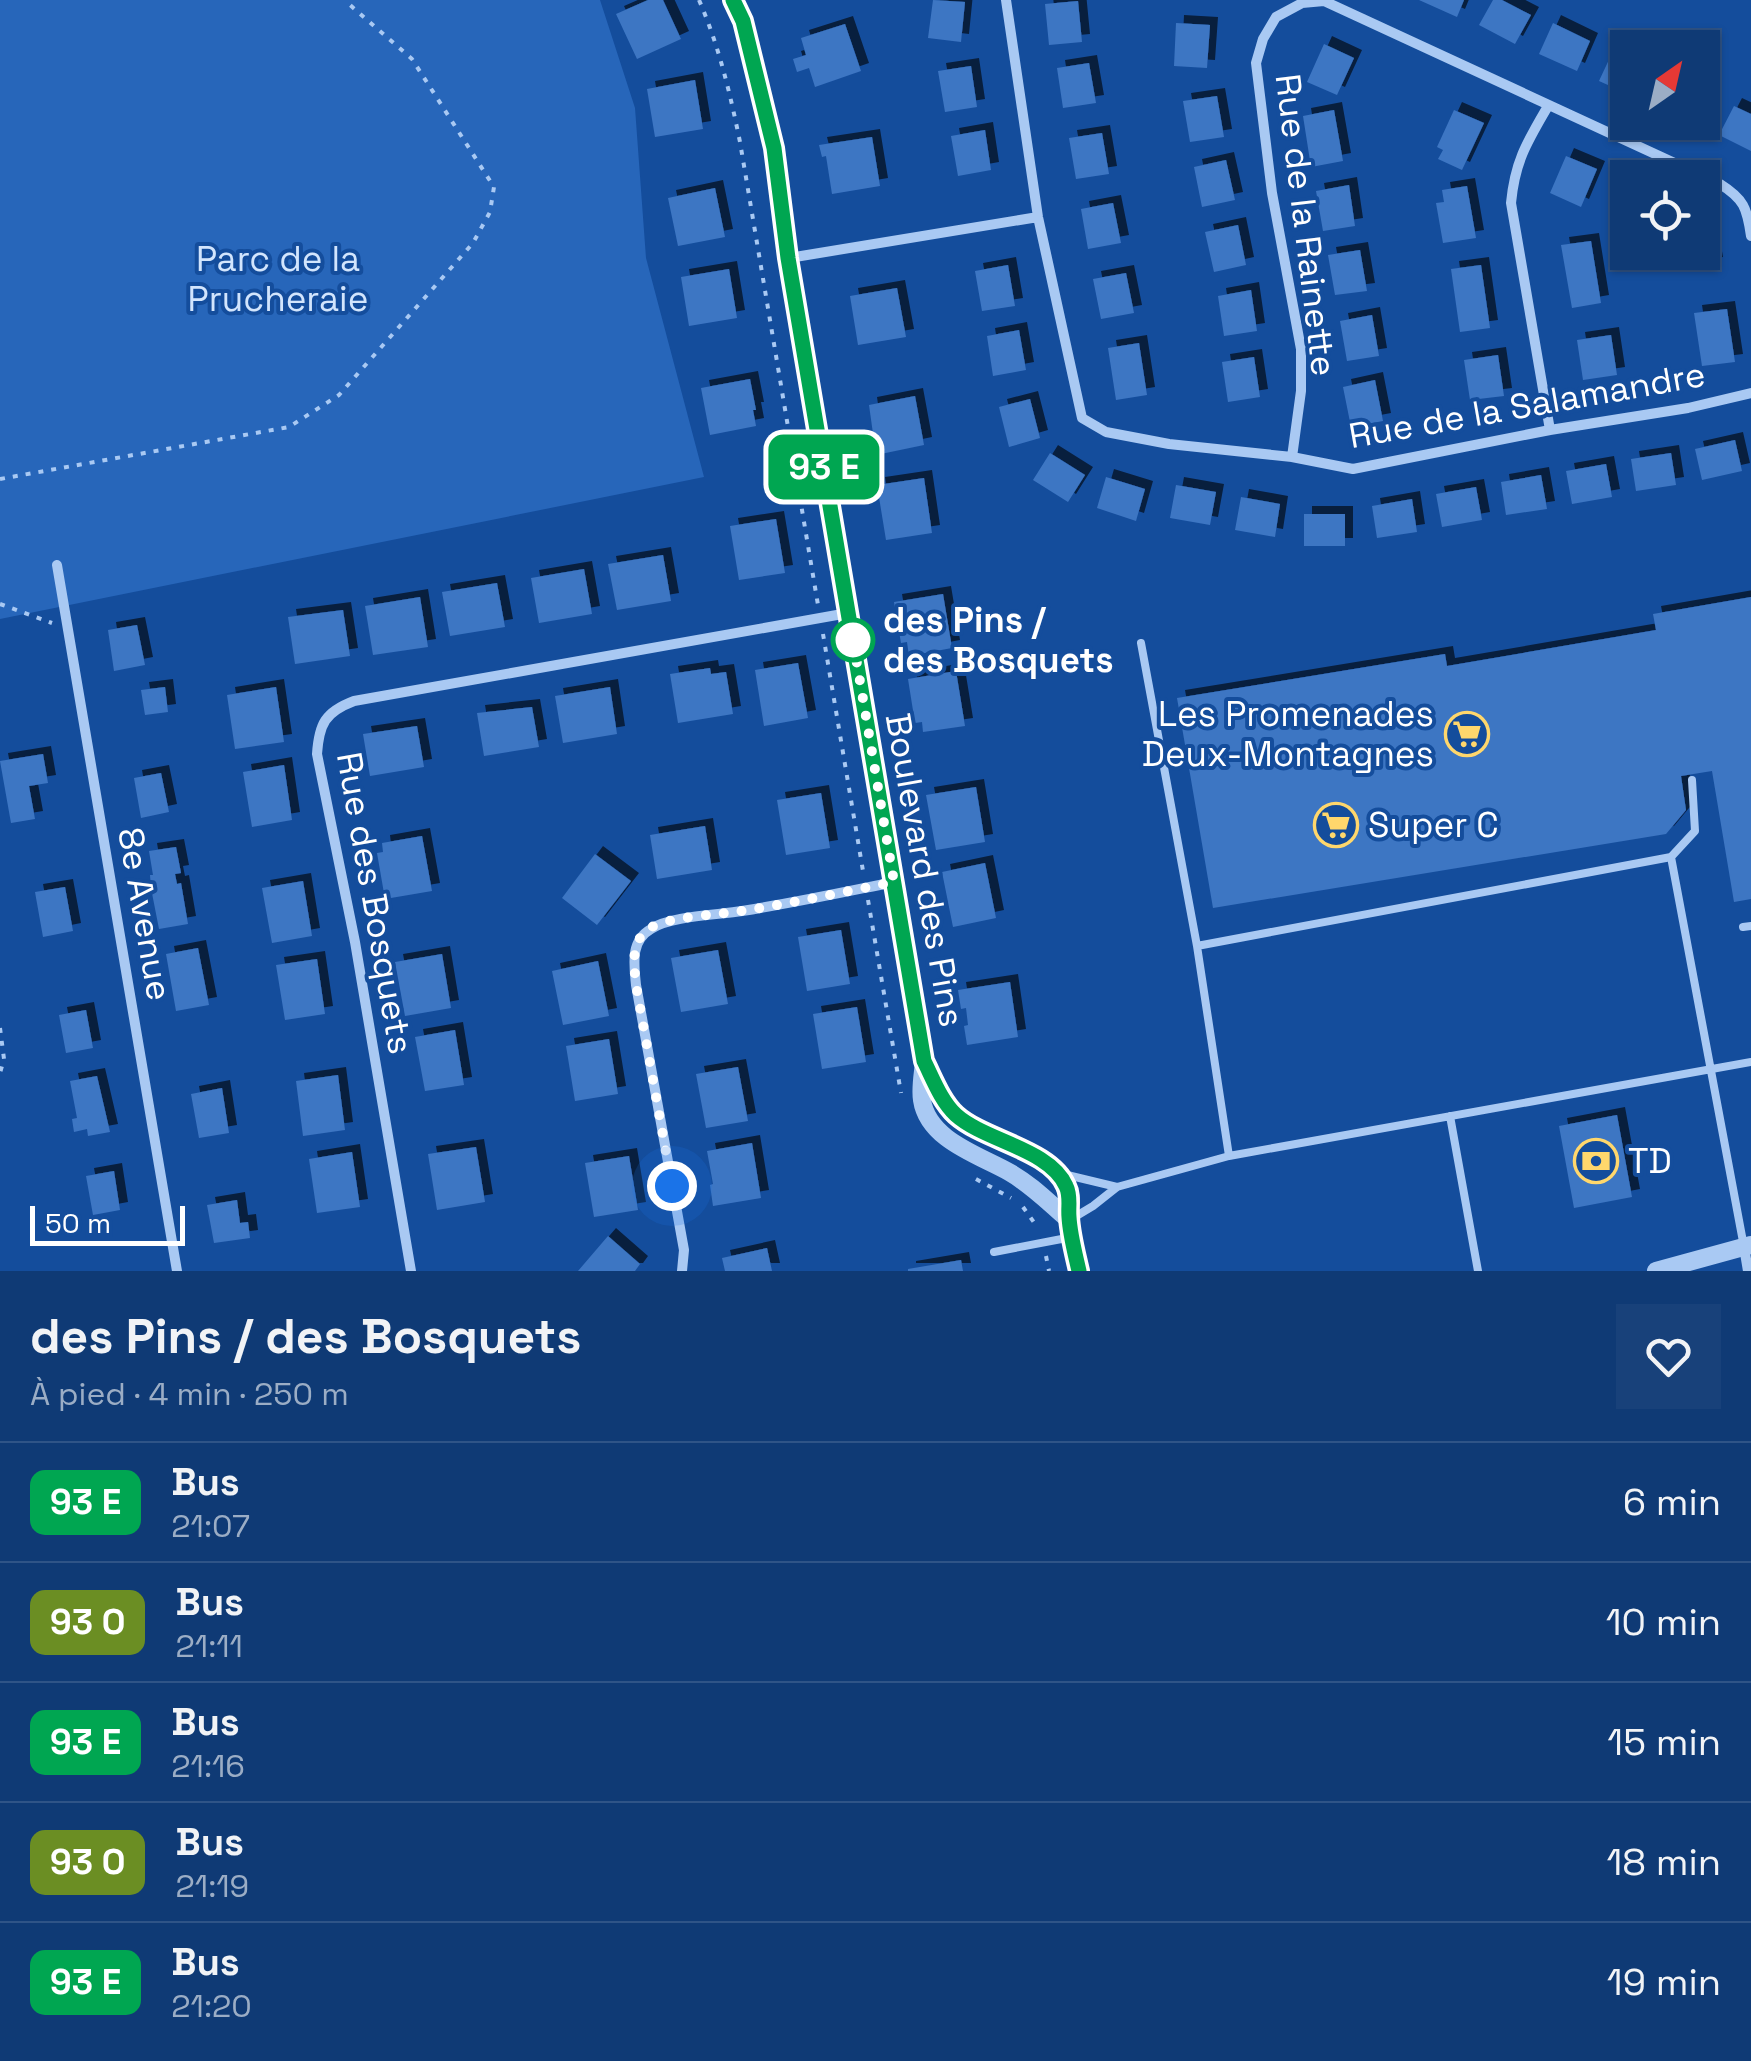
<!DOCTYPE html>
<html lang="fr">
<meta charset="utf-8">
<style>
body{margin:0;font-family:"Space Grotesk",sans-serif;background:#18417a;color:#f1f3f6;height:100vh;display:flex;flex-direction:column;font-size:38px;white-space:nowrap}
*{box-sizing:border-box;margin:0}
p{font-size:32px;color:#9badc5}
.icon{flex:none;width:55px;height:55px;fill:none;stroke:currentColor;stroke-width:2;stroke-linecap:round;stroke-linejoin:round}
.map{position:relative;height:1271px;overflow:hidden}
.sheet{display:flex;flex-direction:column;background:#0f3a75;flex:1}
.sheet>*{flex:none}
.badge{padding:0 20px;border-radius:15px;font-size:35px;line-height:65px}
.needle{width:65px;rotate:34deg}
.tools{position:absolute;left:1610px;top:30px;display:grid;gap:20px}
.tools a{display:grid;place-items:center;width:110px;height:110px;border-radius:0px;background:#0f3a75;box-shadow:0 2px 8px #0004,0 0 0 2px #2f5487;font-size:50px}
.scale{position:absolute;left:30px;bottom:25px;width:155px;box-sizing:border-box;padding-left:10px;border:5px solid #fff;border-top:0;font-size:28px;line-height:35px;white-space:nowrap;color:#fff;-webkit-text-stroke:8px #144d9c;paint-order:stroke}
.you{position:absolute;width:50px;height:50px;margin:-25px;border:8px solid #fff;border-radius:50%;background:#1a73e8;box-shadow:0 0 0 15px #1a73e833}
.map>.badge{position:absolute;translate:-50% -50%;box-shadow:0 0 0 5px #fff}
.round{display:grid;place-items:center;flex:none;width:105px;height:105px;border-radius:0px;background:#18417a}
.summary{display:flex;align-items:center;justify-content:space-between;height:170px;padding:0 30px}
h1{font-size:48px;font-weight:800;line-height:75px}
ul{padding:0;list-style:none}
li{display:flex;align-items:center;gap:30px;height:120px;padding:0 30px;border-top:2px solid #2f5487}
li div{flex:1}
li b{display:block;font-size:38px}
li em{font-style:normal}
li .badge{min-width:110px;font-weight:700;text-align:center}
.map>svg:first-child{display:block}
.green{fill:#2766ba}
.building{fill:#3d76c3;filter:url(#shadow)}
.lines{fill:none;stroke-linecap:round;stroke-linejoin:round}
.path{stroke:#a9c9f3;stroke-width:4;stroke-dasharray:5 8;stroke-linecap:butt}
.service{stroke:#a9c9f3;stroke-width:8}
.minor{stroke:#a9c9f3;stroke-width:10}
.tertiary{stroke:#a9c9f3;stroke-width:18}
.line-casing{stroke:#fff;stroke-width:22}
.line{stroke:#00a651;stroke-width:15}
.walk{stroke:#fff;stroke-width:10;stroke-dasharray:0 18}
.stop-dot{fill:#fff;stroke:#00a651;stroke-width:5}
.labels{text-anchor:middle;stroke-width:8;stroke-linejoin:round;paint-order:stroke}
.street-label{font-size:35px;fill:#fff;stroke:#144d9c}
.park-label{font-size:35px;fill:#d2e5fd;stroke:#144d9c}
.stop-label{font-size:35px;font-weight:bold;fill:#fff;stroke:#144d9c;text-anchor:start}
.poi-label{font-size:35px;fill:#fff;stroke:#144d9c;text-anchor:start}
</style>
<div class="map">
<svg width="1751" height="1271" viewBox="0 0 1751 1271">
<defs>
<filter id="shadow"><feDropShadow dx="8" dy="-8" stdDeviation="0" flood-color="#0009"/></filter>
</defs>
<rect width="100%" height="100%" fill="#144d9c"/>
<path class="green" d="M0,0h600l35,108 11,150 58,219 -704,142z"/>
<path class="building" d="M648,0h15l18,39 -44,20 -21,-45z
M933,0l32,2 -4,40 -33,-4z
M1419,0h45l-7,17z
M1493,0h9l29,15 -16,29 -36,-19z
M1078,1l4,41 -33,3 -4,-41z
M1176,23l34,2 -3,43 -33,-2z
M1553,23l37,18 -13,30 -38,-17z
M845,24l16,47 -46,16 -6,-19 -12,4 -4,-13 13,-4 -5,-17z
M1324,44l30,14 -17,37 -30,-13z
M1613,51l15,7v36l-29,-13z
M1089,63l7,40 -33,5 -6,-40z
M971,66l6,41 -32,5 -7,-41z
M695,80l8,49 -48,8 -8,-48z
M1217,96l7,41 -34,5 -7,-41z
M1734,106l17,8v37l-32,-16z
M1334,110l9,51 -32,6 -8,-51z
M1454,110l30,13 -22,47 -24,-11 5,-9 -6,-3z
M985,130l6,40 -33,6 -7,-40z
M1102,133l7,41 -33,5 -7,-41z
M872,137l8,49 -48,8 -6,-38 -4,1 -3,-12z
M1566,156l31,13 -16,38 -31,-14z
M1226,160l9,40 -33,7 -8,-40z
M1349,185l6,41 -32,5 -7,-40z
M1467,186l9,52 -33,5 -7,-40 8,-1 -2,-12z
M715,188l10,49 -47,9 -10,-48z
M1113,203l8,40 -33,6 -7,-40z
M1708,224l7,41 -33,5 -3,-18h23v-27z
M1238,225l8,40 -32,7 -9,-40z
M1591,241l10,62 -29,5 -11,-63z
M1360,250l7,41 -32,4 -7,-40z
M1008,265l7,41 -33,5 -7,-40z
M1481,265l9,63 -30,4 -9,-63z
M729,269l8,49 -48,8 -8,-49z
M1126,273l8,40 -33,6 -8,-40z
M897,288l9,49 -48,8 -8,-49z
M1251,290l6,41 -33,5 -6,-40z
M1727,309l8,53 -33,4 -8,-53z
M1372,315l7,41 -32,5 -7,-40z
M1019,330l7,40 -33,6 -6,-40z
M1611,335l6,40 -34,5 -6,-40z
M1139,343l8,52 -31,5 -8,-52z
M1498,355l6,41 -34,4 -6,-40z
M1254,357l6,40 -32,5 -6,-40z
M750,379l6,31h-3l3,16 -46,9 -9,-47z
M1375,380l8,41 -32,6 -8,-40z
M915,396l9,49 -48,10 -7,-50z
M1030,399l10,39 -31,9 -10,-40z
M1735,440l7,31 -40,9 -7,-31z
M1050,453l35,22 -17,27 -35,-22z
M1671,453l5,32 -40,6 -5,-32z
M1606,464l6,33 -40,7 -6,-33z
M1541,475l6,34 -41,6 -5,-33z
M1106,477l39,12 -9,32 -39,-13z
M924,478l8,55 -46,7 -9,-55z
M1176,485l40,7 -6,33 -40,-7z
M1476,487l6,33 -40,7 -6,-33z
M1241,497l39,7 -5,33 -40,-7z
M1412,499l5,33 -40,6 -5,-32z
M1304,514h41v32h-41z
M776,519l9,54 -46,7 -9,-54z
M663,555l8,46 -54,9 -9,-46z
M584,569l8,45 -53,9 -8,-45z
M497,583l8,44 -55,9 -8,-44z
M943,594l9,54 -43,8 -2,-14 -6,1 -7,-41z
M420,597l8,50 -55,8 -8,-49z
M1751,597v302l-17,3 -22,-131 -31,5 5,34 -20,24 -453,74 -36,-210 268,-44 2,12 209,-36 -3,-16z
M343,610l7,46 -55,8 -7,-47z
M137,625l8,40 -31,6 -6,-41z
M798,663l10,55 -44,8 -9,-56z
M710,668l1,6 15,-2 7,42 -55,9 -8,-49z
M956,671l9,55 -42,6 -1,-10 -7,1 -7,-44z
M165,687l3,25 -23,3 -4,-25z
M276,687l8,55 -49,7 -8,-54z
M610,687l7,47 -54,9 -8,-47z
M532,707l7,40 -55,9 -7,-43z
M417,726l7,41 -54,9 -7,-42z
M43,754l5,29 -19,3 6,33 -24,4 -11,-62z
M284,765l8,55 -40,7 -9,-55z
M161,773l8,39 -28,6 -7,-40z
M976,787l9,55 -49,8 -10,-55z
M821,793l9,55 -44,7 -9,-55z
M705,826l7,44 -55,9 -7,-44z
M422,836l10,55 -47,8 -8,-46 6,-1 -1,-9z
M176,847l5,26 -6,1 2,10 4,-1 7,41 -29,5 -8,-41 -1,-13h3l-4,-24z
M595,854l36,27 -34,44 -35,-27z
M985,863l11,55 -43,9 -11,-55z
M303,881l9,55 -40,7 -10,-55z
M65,887l8,44 -30,6 -8,-45z
M841,930l9,54 -43,7 -9,-54z
M198,948l11,57 -33,6 -10,-57z
M718,950l10,54 -47,8 -10,-54z
M442,954l9,54 -46,8 -10,-54z
M317,959l8,55 -40,6 -9,-55z
M598,961l11,55 -46,9 -11,-54z
M1010,982l8,55 -51,8 -3,-19 4,-1 -2,-17 -5,1 -3,-19z
M857,1007l9,55 -44,7 -9,-55z
M86,1010l7,38 -27,5 -7,-38z
M455,1030l9,55 -39,6 -10,-54z
M609,1039l9,55 -43,7 -9,-55z
M738,1067l10,54 -42,7 -10,-54z
M338,1075l7,55 -42,6 -7,-55z
M97,1076l13,56 -22,4 -1,-7 -13,3 -2,-13 5,-1 -7,-37z
M222,1088l7,45 -30,5 -8,-44z
M1617,1115l15,82 -58,11 -15,-82z
M752,1143l9,55 -48,8 -3,-21 3,-1 -6,-33z
M476,1147l9,55 -48,8 -9,-56z
M352,1152l8,55 -43,6 -8,-54z
M629,1156l9,54 -44,7 -9,-54z
M114,1171l6,39 -27,5 -7,-39z
M237,1200l3,23 8,-1 2,16 -36,5 -7,-38z
M608,1236l32,28 -5,7h-57z
M767,1248l5,23h-47l-3,-13z
M961,1260l2,11h-55v-2z"/>
<g class="lines">
<path class="path" d="M699,0c20,46 31,93 41,142l78,463
M0,479l289,-52 50,-32 134,-152 17,-31 4,-25 -82,-128 -62,-54 -2,-5
M0,604l52,19
M823,634l40,237
M868,900l33,193
M0,1028l4,31 -4,14
M976,1179l35,19
M1023,1207l15,21
M1046,1256l3,15"/>
<path class="service" d="M1141,643l56,303 32,210
M1671,857l73,390
M1743,927l8,-1
M1197,946l474,-89 24,-26 -3,-51
M1450,1116l28,155
M1063,1174l54,13
M1073,1218l20,-12 24,-19 112,-31 522,-94
M994,1252l78,-15"/>
<path class="minor" d="M1006,0l32,217 44,201 24,14 63,12 123,13 61,12 197,-39 138,-22 63,-15
M1548,106c-21,36 -33,55 -37,97l39,227
M789,258l249,-41
M1292,457l9,-66v-42l-29,-156 -16,-130 7,-24 13,-22 26,-14 22,-2 396,183c24,15 27,24 31,52
M57,565l120,706
M1744,1247l4,24
M411,1271l-56,-329 -38,-188c2,-30 8,-42 37,-53l494,-88
M682,1271l2,-21 -48,-265c-2,-21 -6,-44 15,-56 18,-13 67,-14 91,-18 51,-8 102,-19 152,-29"/>
<path class="tertiary" d="M733,0l10,21 31,127 9,80 141,833c9,18 17,40 32,54 29,26 94,34 110,71 6,12 2,26 4,39 2,15 6,31 9,46
M924,1062c-1,12 -4,26 -2,38 6,40 57,55 87,72 23,13 40,31 60,48
M1656,1271l95,-26"/>
</g>
<g class="lines">
<defs>
<path id="line" d="M733,0l10,21 31,127 14,110 136,803c9,18 17,40 32,54 29,26 94,34 110,71 5,10 2,20 3,31 1,18 6,36 10,54"/>
</defs>
<use href="#line" class="line-casing"/>
<use href="#line" class="line"/>
<path class="walk" d="M672,1186l-36,-201c-2,-21 -6,-44 14,-57 20,-12 68,-13 92,-17 51,-8 102,-19 152,-29l-41,-242"/>
</g>
<defs>
<symbol id="supermarket-ring" viewBox="-11 -11 22 22"><circle r="9.5" fill="#144d9c" stroke="#ffd76c" stroke-width="1.5"/><path d="M-6-5.5h2.5l.6 2H6L4.5 2H-2.5L-4.4-4H-6ZM-1.5 3.2a1.3 1.3 0 1 0 .1 0ZM3 3.2a1.3 1.3 0 1 0 .1 0Z" fill="#ffd76c"/></symbol>
<symbol id="bank-ring" viewBox="-11 -11 22 22"><circle r="9.5" fill="#144d9c" stroke="#ffd76c" stroke-width="1.5"/><path d="M-6-4H6V4H-6ZM0-2.3a2.3 2.3 0 1 0 0 4.6a2.3 2.3 0 1 0 0-4.6Z" fill="#ffd76c"/></symbol>
</defs>
<g fill-rule="evenodd">
<use href="#supermarket-ring" x="1442" y="709" width="50" height="50"/>
<use href="#supermarket-ring" x="1311" y="800" width="50" height="50"/>
<use href="#bank-ring" x="1571" y="1136" width="50" height="50"/>
</g>
<circle class="stop-dot" cx="853" cy="640" r="20"/>
<g class="labels">
<g class="street-label">
<text transform="translate(1306 225) rotate(83)" y="12">Rue de la Rainette</text>
<text transform="translate(1527 405) rotate(-10)" y="12">Rue de la Salamandre</text>
<text transform="translate(925 870) rotate(80)" y="12">Boulevard des Pins</text>
<text transform="translate(375 903) rotate(80)" y="12">Rue des Bosquets</text>
<text transform="translate(145 914) rotate(80)" y="12">8e Avenue</text>
</g>
<g class="park-label">
<text x="278" y="271">Parc de la<tspan x="278" dy="40">Prucheraie</tspan></text>
</g>
<g class="stop-label">
<text x="883" y="632">des Pins /<tspan x="883" dy="40">des Bosquets</tspan></text>
</g>
<g class="poi-label">
<text x="1434" y="726" text-anchor="end">Les Promenades<tspan x="1434" dy="40">Deux-Montagnes</tspan></text>
<text x="1368" y="837">Super C</text>
<text x="1628" y="1173">TD</text>
</g>
</g>
</svg>
<div class="tools">
<a><svg class="needle" viewBox="-14 -14 28 28"><path d="M0-13l5 13h-10z" fill="#e53935"/><path d="M0 13l5-13h-10z" fill="#9badc5"/></svg></a>
<a><svg class="icon" aria-label="locate" viewBox="0 0 24 24"><circle cx="12" cy="12" r="6"/><path d="M12 2v4M12 18v4M2 12h4M18 12h4"/></svg></a>
</div>
<div class="scale">50 m</div>
<div class="you" style="left:672px;top:1186px"></div>
<b class="badge" style="left:824px;top:467px;background:#00a651;color:#fff">93 E</b>
</div>
<section class="sheet">
<div class="summary"><div><h1>des Pins / des Bosquets</h1><p>À pied · 4 min · 250 m</p></div><a class="round"><svg class="icon" aria-label="heart" viewBox="0 0 24 24"><path d="M12 20l-8-8c-3-5 5-10 8-4 3-6 11-1 8 4z"/></svg></a></div>
<ul>
<li><span class="badge" style="background:#00a651;color:#fff">93 E</span><div><b>Bus</b><p>21:07</p></div><em>6 min</em></li>
<li><span class="badge" style="background:#6b8e23;color:#fff">93 O</span><div><b>Bus</b><p>21:11</p></div><em>10 min</em></li>
<li><span class="badge" style="background:#00a651;color:#fff">93 E</span><div><b>Bus</b><p>21:16</p></div><em>15 min</em></li>
<li><span class="badge" style="background:#6b8e23;color:#fff">93 O</span><div><b>Bus</b><p>21:19</p></div><em>18 min</em></li>
<li><span class="badge" style="background:#00a651;color:#fff">93 E</span><div><b>Bus</b><p>21:20</p></div><em>19 min</em></li>
</ul>
</section>
